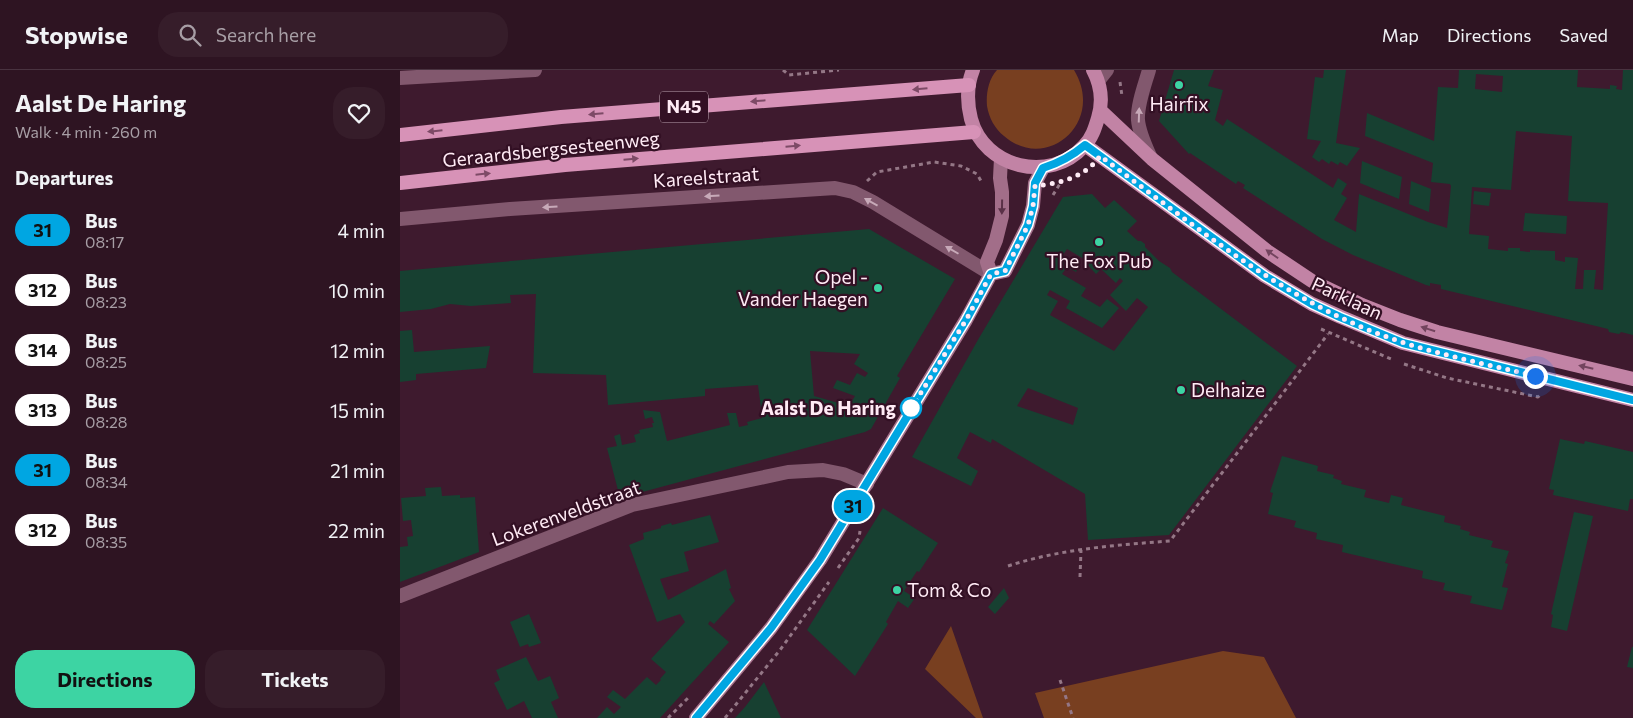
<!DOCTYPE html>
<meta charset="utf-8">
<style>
body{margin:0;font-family:Commissioner,sans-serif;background:#361d2a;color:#f1f3f6;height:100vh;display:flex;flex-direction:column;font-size:19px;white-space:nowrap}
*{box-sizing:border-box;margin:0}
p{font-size:16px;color:#a79ea5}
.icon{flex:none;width:28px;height:28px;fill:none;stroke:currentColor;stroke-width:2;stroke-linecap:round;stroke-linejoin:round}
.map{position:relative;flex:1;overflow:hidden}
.drawer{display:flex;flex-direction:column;background:#2e1422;width:400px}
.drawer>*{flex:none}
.badge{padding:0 10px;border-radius:16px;font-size:18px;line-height:32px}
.you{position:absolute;width:25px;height:25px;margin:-12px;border:4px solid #fff;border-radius:50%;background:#1a73e8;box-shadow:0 0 0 8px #1a73e833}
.map>.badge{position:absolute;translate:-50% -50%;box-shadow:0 0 0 2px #fff}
h2{padding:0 15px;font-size:19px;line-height:45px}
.round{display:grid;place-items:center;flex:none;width:52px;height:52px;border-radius:20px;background:#361d2a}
.summary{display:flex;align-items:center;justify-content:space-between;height:85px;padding:0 15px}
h1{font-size:24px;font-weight:700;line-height:38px}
.cta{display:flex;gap:10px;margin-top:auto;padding:10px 15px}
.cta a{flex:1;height:58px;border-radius:20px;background:#3dd4a3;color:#111;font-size:20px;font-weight:700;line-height:58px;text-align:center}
.cta a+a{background:#361d2a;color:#f1f3f6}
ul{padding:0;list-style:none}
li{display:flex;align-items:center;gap:15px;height:60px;padding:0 15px}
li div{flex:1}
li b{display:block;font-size:19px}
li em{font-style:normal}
li .badge{min-width:55px;font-weight:700;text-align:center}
header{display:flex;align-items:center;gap:30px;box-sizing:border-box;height:70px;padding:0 25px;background:#2e1422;border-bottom:1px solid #493340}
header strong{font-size:24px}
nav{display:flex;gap:28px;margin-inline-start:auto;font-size:18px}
.search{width:350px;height:45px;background:#361d2a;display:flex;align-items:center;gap:12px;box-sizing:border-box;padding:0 18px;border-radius:20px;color:#a79ea5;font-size:19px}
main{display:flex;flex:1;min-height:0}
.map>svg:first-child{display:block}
.green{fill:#783f20}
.building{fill:#174031;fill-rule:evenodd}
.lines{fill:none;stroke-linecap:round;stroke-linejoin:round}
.path{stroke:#947786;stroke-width:3;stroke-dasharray:4 4;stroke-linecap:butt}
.minor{stroke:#82586e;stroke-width:14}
.secondary{stroke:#a26e89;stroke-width:14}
.primary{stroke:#c283a5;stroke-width:14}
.trunk{stroke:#d792b7;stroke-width:14}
.oneway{fill:#7d4a66}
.oneway2{fill:#c7a9b8}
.oneway3{fill:#5a3147}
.oneway4{fill:#73445e}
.line-casing{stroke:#fff;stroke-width:11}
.line{stroke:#00a6e2;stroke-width:8}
.walk{stroke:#ffebf5;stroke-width:5;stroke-dasharray:0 9}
.poi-dot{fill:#3dd4a3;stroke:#331024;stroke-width:2}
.stop-dot{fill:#fff;stroke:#00a6e2;stroke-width:2.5}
.labels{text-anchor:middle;stroke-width:4.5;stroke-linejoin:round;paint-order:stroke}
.shield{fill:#331024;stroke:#c2a9b6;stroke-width:1}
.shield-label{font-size:18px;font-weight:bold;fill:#ffebf5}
.poi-label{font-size:19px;fill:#ffebf5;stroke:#331024}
.street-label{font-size:19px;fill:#ffebf5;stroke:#331024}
.stop-label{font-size:19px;font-weight:bold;fill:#ffebf5;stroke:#331024;text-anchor:end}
</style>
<header>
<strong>Stopwise</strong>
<div class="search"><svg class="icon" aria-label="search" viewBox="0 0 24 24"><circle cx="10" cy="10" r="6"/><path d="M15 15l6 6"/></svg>Search here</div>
<nav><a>Map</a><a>Directions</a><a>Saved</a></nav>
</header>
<main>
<section class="drawer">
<div class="summary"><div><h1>Aalst De Haring</h1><p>Walk · 4 min · 260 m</p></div><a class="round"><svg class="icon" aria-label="heart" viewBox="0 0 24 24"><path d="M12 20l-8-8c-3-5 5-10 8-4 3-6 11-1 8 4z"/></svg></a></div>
<h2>Departures</h2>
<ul>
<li><span class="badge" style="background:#00a6e2;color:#111">31</span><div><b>Bus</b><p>08:17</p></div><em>4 min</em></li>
<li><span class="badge" style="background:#fff;color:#111">312</span><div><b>Bus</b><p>08:23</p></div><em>10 min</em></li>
<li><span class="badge" style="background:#fff;color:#111">314</span><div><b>Bus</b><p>08:25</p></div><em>12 min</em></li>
<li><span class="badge" style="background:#fff;color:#111">313</span><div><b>Bus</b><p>08:28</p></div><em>15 min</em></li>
<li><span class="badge" style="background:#00a6e2;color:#111">31</span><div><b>Bus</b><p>08:34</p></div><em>21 min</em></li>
<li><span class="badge" style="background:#fff;color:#111">312</span><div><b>Bus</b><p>08:35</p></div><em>22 min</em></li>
</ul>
<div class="cta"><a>Directions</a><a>Tickets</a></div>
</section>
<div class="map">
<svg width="1233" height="648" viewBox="0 0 1233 648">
<rect width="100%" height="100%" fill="#3e1a2e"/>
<path class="green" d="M597,0h77c32,53 -28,103 -70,66 -9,-7 -15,-18 -17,-30 -1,-12 1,-26 10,-36z
M551,556l32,92h-7l-51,-49z
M823,581l41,6 32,61h-252l-9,-25z"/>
<path class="building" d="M774,0h40l-6,16 15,4 -8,30 8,6 4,-7 106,69 5,-10 9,6 -6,10 6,4 -13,22 22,12 3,-38 69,28 19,6 4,-42 -1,-2 -19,-2 2,-19 -68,-27 2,-23 67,28 4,-54 20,1 1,-18h119l-1,17 33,2v-4l7,1 -1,3 6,1 1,-20h10v265l-12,-3 -2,2 -10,-2 -1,-3 -8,-2 -159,-38v-4l-11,-2v3l-4,-1 -73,-30 -31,-16 -79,-51 2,-3 -7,-4 -2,3 -46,-31 -1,1 -30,-33zM1076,4l27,2 -1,16 -27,-3zM1116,61l56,5 -4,65 40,2 -5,87 -9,-1 2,-19h-12l-1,19h-8l3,-31 -13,-1v5l-10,-2v-9l-25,-1v2l-10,-1v-3h-12v3l-20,-2 1,-13 -20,-2 3,-47 39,3z
M924,0h22l-10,73 24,5 -13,18 -7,-4 -2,3 -7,-4 -2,3 -7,-5 -3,3 -7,-5 9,-16 -14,-2 8,-62 8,1z
M962,91l40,16 -3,22 -39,-16z
M1011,111l20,8 -2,23 -20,-8z
M1074,121l17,2 -2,13 -16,-2z
M692,124l13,14 9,-8 23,21 -10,10 11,10h3l4,3v3l14,14 11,7 2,4 125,94 -128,169 -81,5 -3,-46 -93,-55 -1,4 -21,-11 -13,26 21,13 -7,15 -59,-29 67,-119 84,-141zM667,179l17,10 -1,1 13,14 5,-5 15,14 4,-5 3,3 -13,14 16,16 11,-13 11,9 -34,44 -64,-36 8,-14 -11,-6 3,-5 20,11 -4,7 36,20 17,-20 -12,-9 -7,8 -19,-11 5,-8 -24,-14 5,-7 9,5 4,-7 -17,-10zM628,318l50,20 -5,17 -56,-19z
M1125,143l42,3 -1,18 -43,-3z
M469,159l86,50 -58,97 3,2 -29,51 -6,3 -245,66 -13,-50 10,-2 -3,-10 6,-2 2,11 14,-3 -2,-7 6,-2 -1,-3 14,-3 -1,-4h2l-2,-6 -7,2 -2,-9 17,2 7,29 63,-16 -3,-12h9l3,14 9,-2 -1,-3 15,-4 -1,-3 17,-2 -2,-6 -15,1 -3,-23 -53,4v7l-97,9 -2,-30 -73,-2 3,-79 -26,1 1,8 -40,3 -21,-2 -19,5 -31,3v-41zM410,281l50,3 -6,10 14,9 -3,4 -8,-4 -7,12 -13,-5 -4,8 22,8 -6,10 -35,-10z
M12,260l2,22 76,-6 -4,22 -70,6v6l-16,2v-51z
M1160,369l24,5 1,-3 48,11v47h-3l-2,12 -75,-16 1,-5 -5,-1z
M882,386l36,10 -1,5 17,4 -1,3 9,3 -1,3 25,6 -2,7 25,6 2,-8 12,3 -2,7 44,11 -1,6 17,4 -1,3 10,3 -1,3 24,6 -2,6 18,4 -4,12 3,1 -6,23 6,1 -6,22 -32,-7 2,-7 -29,-6 2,-7 -23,-5 1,-7 -81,-19 1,-7 -27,-6 1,-6 -23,-6 2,-6 -28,-7 5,-21 -3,-1z
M41,417l1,9 18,-1v3l15,-1 4,55 -79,30v-35l8,-1 -1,-9 6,-1 -2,-16 -8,1 -2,-23 25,-2 -1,-8z
M483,438l55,35 -19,29 -2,-1 -13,20 11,7 -7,10 -10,-7 -12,21 2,2 -33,52 -48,-46z
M1174,442l19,4 -26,115 -16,-4 2,-12 -2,-1z
M310,445l9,27 -35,10 5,19 -29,8 8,21 58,-31 5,19 -2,1 6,12 -21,23 -4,-3 -2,3 21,18 -69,76h-63l10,-11 7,7 7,-7 -14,-10 6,-7 12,9 22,-22 9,8 5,-5 -1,-1 6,-7 -15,-13 34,-37 -5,-8 -23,8 -28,-77 15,-6 -1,-6 18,-5v-2l10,-3 1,2z
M604,518l5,10 -14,16 -7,-7z
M129,544l12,29 -12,4 -1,-3 -8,3 -10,-25z
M1232,577h1v21l-6,-1z
M126,587l12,24 12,-5 9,22 -8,4 7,16h-26l-8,-17 -17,9 -13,-27 6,-3 -4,-10z
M364,612l17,36h-46l10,-11z"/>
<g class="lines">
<path class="path" d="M383,0l6,5 50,-5
M720,12l2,14
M467,111l10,-9 57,-10 27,4 16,8 4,7
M653,125l8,-13
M921,259l70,30
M1004,294l43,14 91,19 2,-2
M608,496c52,-17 108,-21 162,-25l158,-207
M438,498l21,-30 1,-7
M680,507l1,-27
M660,610l13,38
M268,648l20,-20
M325,648l55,-68 49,-68"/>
<path class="minor" d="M749,0c-4,14 -12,35 -11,50 1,12 7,25 12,36
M0,8l135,-8
M699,10l8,-10
M0,149l110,-10 325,-21 18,4 20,10 118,72
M0,526l232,-91 156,-33 35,-2 20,4 24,10"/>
<path class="secondary" d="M591,204l-4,-12 9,-22 6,-24v-24l-2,-14 1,-20
M296,648l75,-90 49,-68 146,-240 25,-46 14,-3 23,-46 5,-19 2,-23 8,-15"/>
<path class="primary" d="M573,0c-6,15 -6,33 -2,49 13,49 79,65 113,27 8,-8 11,-18 14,-28 5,-16 3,-33 -5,-48
M700,40l52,49 115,92 45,30 50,24 38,15 37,12 196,47
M685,75l180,131 47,28 29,13 62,26 230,57"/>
<path class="trunk" d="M0,65l161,-18 408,-32
M0,113l165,-18 409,-33"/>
</g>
<defs><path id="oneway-solid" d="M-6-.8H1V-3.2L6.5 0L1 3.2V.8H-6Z" transform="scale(1.25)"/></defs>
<g class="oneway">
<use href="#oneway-solid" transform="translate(520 19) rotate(175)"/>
<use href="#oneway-solid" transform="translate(358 31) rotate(175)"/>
<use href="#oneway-solid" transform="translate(196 44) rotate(175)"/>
<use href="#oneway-solid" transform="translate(35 61) rotate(174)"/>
<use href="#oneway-solid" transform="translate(393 76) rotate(-5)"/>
<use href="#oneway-solid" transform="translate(231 89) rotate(-5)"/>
<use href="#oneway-solid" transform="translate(83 104) rotate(-6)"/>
</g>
<g class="oneway2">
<use href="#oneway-solid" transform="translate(739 45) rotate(-88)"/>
<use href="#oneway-solid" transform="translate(312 126) rotate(176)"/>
<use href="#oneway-solid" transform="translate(471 132) rotate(-151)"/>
<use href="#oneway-solid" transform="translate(150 137) rotate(176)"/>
<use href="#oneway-solid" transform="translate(552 180) rotate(-150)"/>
</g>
<use class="oneway3" href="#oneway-solid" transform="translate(602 137) rotate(91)"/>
<g class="oneway4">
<use href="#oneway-solid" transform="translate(872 184) rotate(-145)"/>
<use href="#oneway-solid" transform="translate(1028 259) rotate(-162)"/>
<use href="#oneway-solid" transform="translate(1186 297) rotate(-167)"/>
</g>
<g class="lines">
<defs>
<path id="line" d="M296,648l75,-90 49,-68 146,-240 25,-46 14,-3 23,-46 5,-19 2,-23 8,-15c16,-5 29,-12 42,-23l180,131 47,28 28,13 63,26 230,57"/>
</defs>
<use href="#line" class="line-casing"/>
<use href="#line" class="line"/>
<path class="walk" d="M511,338l-2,4 57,-92 25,-46 14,-3 23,-46 5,-19 2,-20c23,-2 51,-9 65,-30 84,61 168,132 264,172 54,23 114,34 171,48"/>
</g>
<g class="poi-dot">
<circle cx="779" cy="15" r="5"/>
<circle cx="699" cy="172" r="5"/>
<circle cx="478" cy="218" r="5"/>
<circle cx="781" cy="320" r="5"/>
<circle cx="497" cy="520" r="5"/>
</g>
<circle class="stop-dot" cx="511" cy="338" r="10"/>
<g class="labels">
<rect class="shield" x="260" y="21.5" width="48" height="31" rx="4"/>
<g class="shield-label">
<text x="284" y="43">N45</text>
</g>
<g class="poi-label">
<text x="779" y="41">Hairfix</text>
<text x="699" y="198">The Fox Pub</text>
<text x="468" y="214" text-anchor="end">Opel -<tspan x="468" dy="22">Vander Haegen</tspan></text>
<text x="791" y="327" text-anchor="start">Delhaize</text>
<text x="507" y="527" text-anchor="start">Tom &amp; Co</text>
</g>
<g class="street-label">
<text transform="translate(151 79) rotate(-6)" y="7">Geraardsbergsesteenweg</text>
<text transform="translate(306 107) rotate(-4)" y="7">Kareelstraat</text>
<text transform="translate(947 228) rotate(25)" y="7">Parklaan</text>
<text transform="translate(166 443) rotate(-20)" y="7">Lokerenveldstraat</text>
</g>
<g class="stop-label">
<text x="496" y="345">Aalst De Haring</text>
</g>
</g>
</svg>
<div class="you" style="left:1135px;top:306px"></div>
<b class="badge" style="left:453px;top:436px;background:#00a6e2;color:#111">31</b>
</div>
</main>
